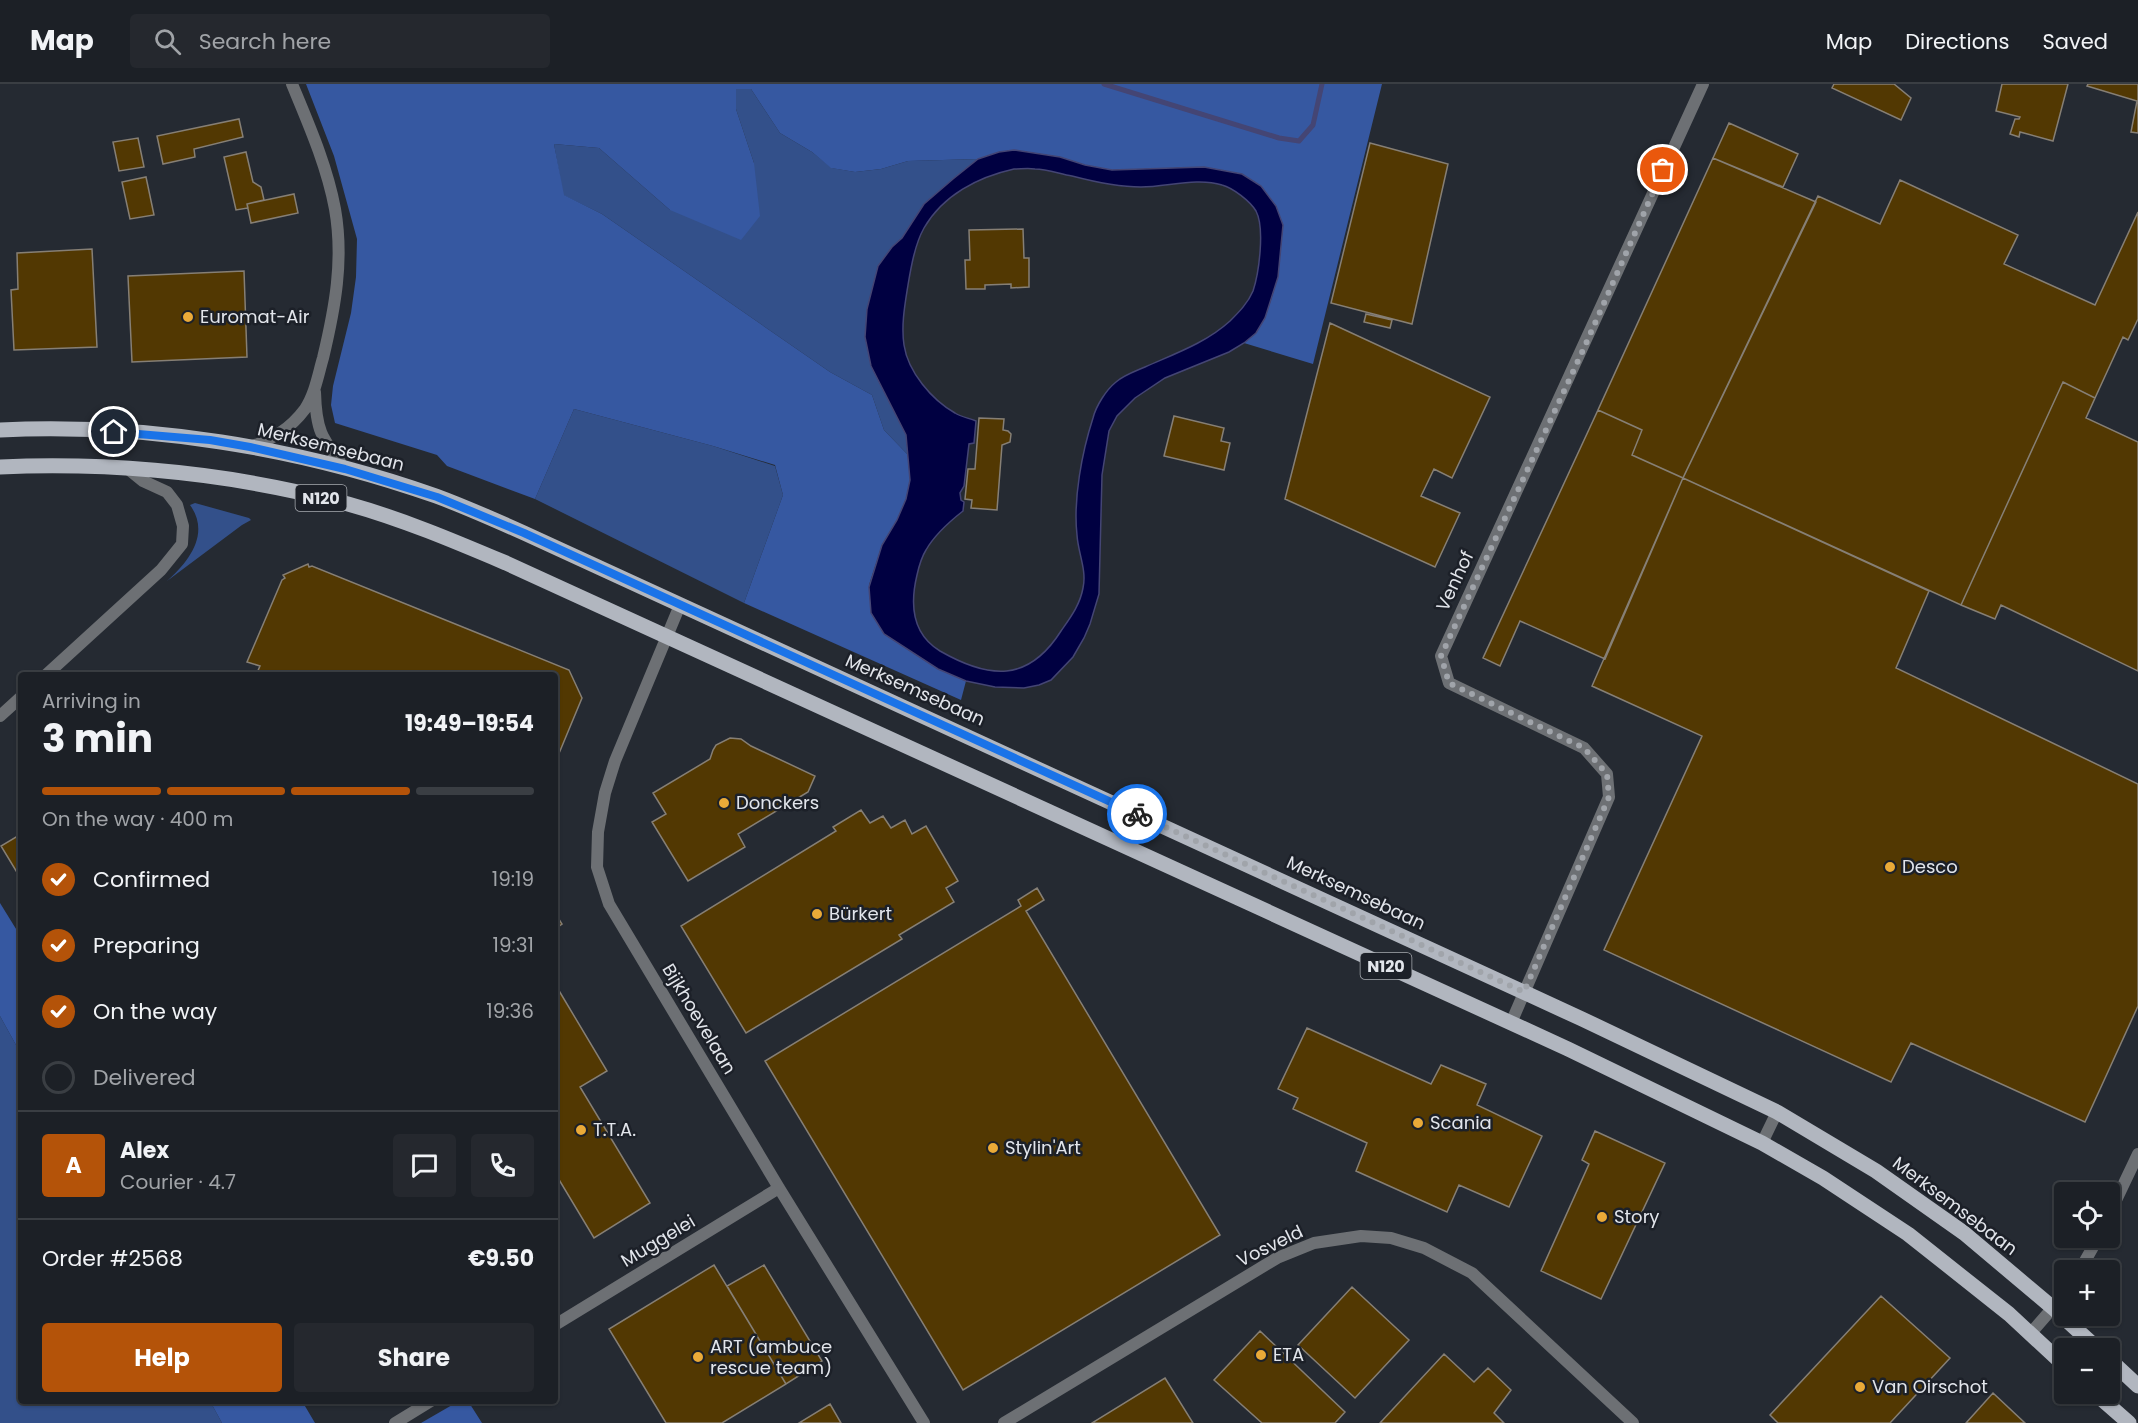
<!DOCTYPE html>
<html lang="en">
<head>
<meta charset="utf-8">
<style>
  body { margin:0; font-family:Poppins,sans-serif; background:#25282e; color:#f1f3f6; height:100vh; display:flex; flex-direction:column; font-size:22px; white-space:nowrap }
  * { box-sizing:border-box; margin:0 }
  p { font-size:20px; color:#a0a3a7 }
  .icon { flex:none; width:33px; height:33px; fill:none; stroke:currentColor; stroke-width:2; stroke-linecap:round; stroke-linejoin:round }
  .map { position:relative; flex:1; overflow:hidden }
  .details { position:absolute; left:18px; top:588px; width:540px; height:732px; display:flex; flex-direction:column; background:#1c2026; border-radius:6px; box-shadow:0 2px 4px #0004,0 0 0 2px #3a3e43 }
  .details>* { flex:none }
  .controls { position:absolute; left:2054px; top:1098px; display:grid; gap:12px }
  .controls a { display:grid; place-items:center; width:66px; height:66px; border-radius:6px; background:#1c2026; box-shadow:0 2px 4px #0004,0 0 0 2px #3a3e43; font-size:30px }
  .pin { position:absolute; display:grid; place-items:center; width:51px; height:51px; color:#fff; margin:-26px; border:3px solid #fff; border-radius:50%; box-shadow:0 2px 6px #0007 }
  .courier { position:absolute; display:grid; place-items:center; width:60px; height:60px; margin:-30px; border:4px solid #1a73e8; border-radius:50%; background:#fff; color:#222; box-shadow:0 2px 8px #0007 }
  .headline em { font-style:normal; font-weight:700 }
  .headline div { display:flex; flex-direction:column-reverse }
  .headline { display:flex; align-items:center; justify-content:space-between; height:102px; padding:0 24px }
  h1 { font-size:39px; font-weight:700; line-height:45px }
  .bar { display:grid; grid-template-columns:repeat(4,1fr); gap:9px 6px; align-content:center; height:72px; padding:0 24px }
  .bar i { height:8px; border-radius:4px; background:#3a3e43 }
  .bar .active { background:#b45309 }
  .bar p { grid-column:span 4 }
  .line { display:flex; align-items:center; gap:15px; padding:0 24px; border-top:2px solid #3a3e43 }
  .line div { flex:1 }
  .round { display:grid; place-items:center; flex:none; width:63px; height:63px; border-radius:6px; background:#25282e }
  ol { padding:0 24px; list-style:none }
  li { display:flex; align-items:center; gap:18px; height:66px }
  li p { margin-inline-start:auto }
  li .icon { padding:6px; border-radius:50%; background:#b45309; color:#fff; stroke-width:4 }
  li:last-child { color:#a0a3a7 }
  li i { width:33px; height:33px; border:3px solid #3a3e43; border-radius:50% }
  .primary-button { display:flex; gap:12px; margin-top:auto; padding:12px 24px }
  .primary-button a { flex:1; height:69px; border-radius:6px; background:#b45309; color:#fff; font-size:24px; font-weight:700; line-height:69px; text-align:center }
  .primary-button a+a { background:#25282e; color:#f1f3f6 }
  header { display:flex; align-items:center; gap:36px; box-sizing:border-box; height:84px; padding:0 30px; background:#1c2026; border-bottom:2px solid #3a3e43 }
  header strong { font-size:28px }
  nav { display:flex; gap:33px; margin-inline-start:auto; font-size:21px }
  .search { width:420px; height:54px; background:#25282e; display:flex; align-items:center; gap:15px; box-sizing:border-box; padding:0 21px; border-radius:6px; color:#a0a3a7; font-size:22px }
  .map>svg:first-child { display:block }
  .green { fill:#33508a }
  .forest { fill:#3658a1 }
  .water { fill:#000041; stroke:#444574; stroke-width:1.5; fill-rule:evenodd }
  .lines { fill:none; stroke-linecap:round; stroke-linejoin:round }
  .stream { stroke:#444574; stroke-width:5 }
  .building { fill:#523802; stroke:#867f75; stroke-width:1.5 }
  .street { stroke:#6d7074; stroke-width:12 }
  .primary { stroke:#b1b6bf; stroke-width:15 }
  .done { stroke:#a0a4aa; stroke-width:6; stroke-dasharray:0 10.8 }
  .route { stroke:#1a73e8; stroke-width:8 }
  .poi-dot { fill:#eaaa38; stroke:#1c2028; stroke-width:2 }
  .labels { text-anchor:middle; stroke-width:5; stroke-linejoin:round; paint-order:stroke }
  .shield { fill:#1c2028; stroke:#a7aab0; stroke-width:1.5 }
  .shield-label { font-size:16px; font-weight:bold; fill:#e2e5eb }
  .poi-label { font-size:18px; fill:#e2e5eb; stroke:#1c2028; text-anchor:start }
  .street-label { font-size:18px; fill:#e2e5eb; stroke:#1c2028 }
</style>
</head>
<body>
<header>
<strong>Map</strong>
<div class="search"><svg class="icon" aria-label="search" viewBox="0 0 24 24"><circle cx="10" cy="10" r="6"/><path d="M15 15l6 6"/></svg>Search here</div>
<nav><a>Map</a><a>Directions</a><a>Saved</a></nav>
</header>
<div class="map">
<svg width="2138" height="1339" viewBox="0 0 2138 1339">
  <rect width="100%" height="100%" fill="#252a32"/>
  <path class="green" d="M 736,5 L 751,5 L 780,49 L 812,68 L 832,84 L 855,88 L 881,85 L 908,77 L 978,75 L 924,120 L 902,154 L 892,163 L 871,282 L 906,351 L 909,372 L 884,346 L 872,311 L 830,288 L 602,130 L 563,111 L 554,60 L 599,64 L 670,126 L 754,79 L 736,25 Z
    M 574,325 L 713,362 L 775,382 L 783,411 L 744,519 L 535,415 Z
    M 195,419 L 249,434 L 251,436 L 242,441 L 167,497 C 188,478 211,450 190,421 Z
    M 0,932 L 21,970 L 21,1317 L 210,1317 L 222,1339 L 0,1339 Z"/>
  <path class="forest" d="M 306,0 L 1382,0 L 1313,280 L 1244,259 C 1277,230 1279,182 1283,141 L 1242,90 L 1204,83 L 1112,86 L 1085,81 L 1060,73 L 1014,66 L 999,68 L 978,75 L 908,77 L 881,85 L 855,88 L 831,84 L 812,68 L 780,49 L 751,5 L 736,5 L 736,25 L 754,79 L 760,132 L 741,156 L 670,126 L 599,64 L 554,60 L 564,111 L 602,130 L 830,288 L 872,311 L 884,346 L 909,372 L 910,396 L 906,415 L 897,436 L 882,461 L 869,501 L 884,550 L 938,585 L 966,597 L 961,616 L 744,519 L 783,411 L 775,381 L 713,362 L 574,325 L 535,415 L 447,382 L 437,371 L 335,339 L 331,321 L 333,302 L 351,229 L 356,193 L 357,155 L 334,72 Z
    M 0,819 L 21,853 L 21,970 L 0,932 Z
    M 210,1317 L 302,1317 L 315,1339 L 222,1339 Z
    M 459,1317 L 468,1317 L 482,1339 L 421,1339 Z"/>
  <path class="water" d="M 1014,66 L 1060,73 L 1085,81 L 1112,86 L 1204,83 L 1242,90 L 1261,102 L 1276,122 L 1283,141 L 1278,193 L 1265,234 L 1256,249 L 1244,259 L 1229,268 L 1165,294 L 1135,314 L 1117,332 L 1109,347 L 1102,391 L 1099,510 L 1090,540 L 1084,554 L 1073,573 L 1051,596 L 1039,601 L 1024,604 L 995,603 L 966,597 L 938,585 L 884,550 L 871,529 L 869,503 L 882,461 L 897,436 L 906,415 L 910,396 L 906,351 L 871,282 L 865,253 L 867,225 L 878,182 L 892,163 L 902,154 L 924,120 L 953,95 L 978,75 L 999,68 ZM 1014,85 C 1021,85 1028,84 1035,85 C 1047,85 1060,90 1072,92 C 1095,98 1118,103 1141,103 C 1167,103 1197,93 1222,101 C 1233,104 1250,117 1256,127 C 1265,144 1259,189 1253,207 C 1248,219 1239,228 1230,237 C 1206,259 1174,270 1145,283 C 1136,287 1124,291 1116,298 C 1106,306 1096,322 1093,334 C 1082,368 1073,415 1077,451 C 1078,469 1087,486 1083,504 C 1080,521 1070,534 1061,547 C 1028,599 989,595 940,567 C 912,550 910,520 917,491 C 919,482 921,474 926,466 C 935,450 949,438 963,427 L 964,418 L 961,416 L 960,409 L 964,402 L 969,360 L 974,359 L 976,337 C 969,334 961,333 955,329 C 932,316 908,288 904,261 C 901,241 905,220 908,201 C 911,183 915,160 924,144 C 943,111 978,93 1014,85 Z"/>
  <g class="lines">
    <path class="stream" d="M 1104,0 L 1279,54 L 1299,57 L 1313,41 L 1322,0"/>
  </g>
  <path class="building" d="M 1834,0 L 1894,0 L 1911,14 L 1901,36 L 1832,4 Z
    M 2002,0 L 2068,0 L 2053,57 L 2020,48 L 2019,53 L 2010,50 L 2015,35 L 2019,35 L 2020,33 L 1996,27 Z
    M 2088,0 L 2138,0 L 2138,49 L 2131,48 L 2137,17 L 2087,2 Z
    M 239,35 L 243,53 L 194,65 L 195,73 L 163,80 L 157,52 Z
    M 1729,39 L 1798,70 L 1783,103 L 1713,74 Z
    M 138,54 L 144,83 L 119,87 L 113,58 Z
    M 1370,59 L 1448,80 L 1412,240 L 1331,219 Z
    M 246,68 L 253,98 L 261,103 L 264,116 L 247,120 L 248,124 L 236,126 L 224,73 Z
    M 1713,74 L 1816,118 L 1683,394 L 1632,371 L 1642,346 L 1598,326 Z
    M 146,93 L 154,131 L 130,135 L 122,98 Z
    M 1900,96 L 2018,151 L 2004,180 L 2095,221 L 2138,128 L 2138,235 L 2128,256 L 2123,253 L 2095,314 L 2063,298 L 1961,521 L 1683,394 L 1818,112 L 1880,140 Z
    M 294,110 L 298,129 L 251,139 L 247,120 Z
    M 1023,145 L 1024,174 L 1029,174 L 1029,203 L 1011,204 L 1011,200 L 985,201 L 985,205 L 966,205 L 965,176 L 970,176 L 969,146 Z
    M 92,165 L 97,263 L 14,266 L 11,206 L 18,205 L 17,169 Z
    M 244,187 L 247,273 L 132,278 L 128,192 Z
    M 1366,230 L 1392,236 L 1390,244 L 1364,238 Z
    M 1330,239 L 1490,313 L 1452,394 L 1434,385 L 1421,412 L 1460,429 L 1435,483 L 1285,415 Z
    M 2063,298 L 2095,314 L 2086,334 L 2138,358 L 2138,587 L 2001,521 L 1995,535 L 1961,521 Z
    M 1598,326 L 1642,346 L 1632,371 L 1683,394 L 1605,575 L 1520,537 L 1500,582 L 1483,574 Z
    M 1174,332 L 1224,344 L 1221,357 L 1230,359 L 1224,386 L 1164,372 Z
    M 979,334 L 1004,335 L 1003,346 L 1008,347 L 1011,350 L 1010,358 L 1002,361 L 997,426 L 971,424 L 972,416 L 965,415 L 968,385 L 975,385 Z
    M 1683,394 L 1929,507 L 1896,584 L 2138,700 L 2138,922 L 2085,1038 L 1911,959 L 1891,998 L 1604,866 L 1702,652 L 1592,602 Z
    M 308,480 L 309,483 L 312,482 L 569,586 L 582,614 L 555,679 L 555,591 L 256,591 L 260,582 L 247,578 L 282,496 L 285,494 L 283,491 Z
    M 730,654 L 741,655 L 751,662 L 815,692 L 808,708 L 738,750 L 745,763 L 688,797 L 652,738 L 666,730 L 653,709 L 710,675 L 713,666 L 716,661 Z
    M 861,726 L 870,739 L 883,732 L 891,744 L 905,736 L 912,750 L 926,742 L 958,797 L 946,804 L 954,818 L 899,851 L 902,855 L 746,949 L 681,842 L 836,747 L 833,743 Z
    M 21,750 L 21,795 L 1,762 Z
    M 1037,804 L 1044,816 L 1026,827 L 1220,1151 L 963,1306 L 765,977 L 1021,822 L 1018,816 Z
    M 555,829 L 562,840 L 555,845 Z
    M 558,905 L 607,987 L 580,1003 L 650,1119 L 594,1154 L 555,1089 L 555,907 Z
    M 1307,944 L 1431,1000 L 1441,981 L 1486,1000 L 1477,1021 L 1542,1052 L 1509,1123 L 1459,1101 L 1447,1128 L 1356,1087 L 1367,1059 L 1293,1025 L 1298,1014 L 1278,1005 Z
    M 1595,1047 L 1665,1079 L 1601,1215 L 1541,1187 L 1589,1080 L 1582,1076 Z
    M 714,1181 L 786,1300 L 722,1339 L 666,1339 L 609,1245 Z
    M 764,1181 L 822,1277 L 786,1300 L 727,1202 Z
    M 1352,1203 L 1409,1256 L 1355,1314 L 1298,1261 Z
    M 1881,1212 L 1950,1274 L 1890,1339 L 1778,1339 L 1770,1331 Z
    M 1260,1247 L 1345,1328 L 1335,1339 L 1262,1339 L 1214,1296 Z
    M 1444,1270 L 1474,1298 L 1488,1284 L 1511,1306 L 1494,1329 L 1504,1339 L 1380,1339 Z
    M 1165,1294 L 1193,1339 L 1092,1339 Z
    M 1993,1309 L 2025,1339 L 1966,1339 Z
    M 830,1320 L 841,1339 L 799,1339 Z"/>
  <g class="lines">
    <path class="street" d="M 315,308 C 316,348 322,354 345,385
      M 250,363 C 273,355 290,345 305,325 C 315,310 318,291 323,274 C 335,224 344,176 335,125 C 327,82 309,41 292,0
      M 680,521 L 615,677 L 605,709 L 598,748 L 597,783 L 609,820 L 779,1104 L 924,1339
      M 46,591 L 161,486 L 182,460 L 183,442 L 177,421 L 167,408 L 143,397 L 127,384
      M 0,632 L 21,613
      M 1511,939 L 1609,713 L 1607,690 L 1584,664 L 1449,599 L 1441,572 L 1703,0
      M 1762,1059 L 1777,1028
      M 2109,1131 L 2138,1070
      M 2080,1186 L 2098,1154
      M 555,1241 L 779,1104
      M 2030,1250 L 2064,1211
      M 395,1339 L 431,1317
      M 1004,1339 L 1277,1174 L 1314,1159 L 1361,1152 L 1391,1154 L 1424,1164 L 1472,1189 L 1633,1339"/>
    <path class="primary" d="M 0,346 C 147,339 297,363 436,412 C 466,423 495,436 524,449 L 1582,935 L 1777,1028 L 1876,1087 L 1964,1149 L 2053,1224 L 2097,1264
      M 0,383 C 117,378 235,390 348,420 C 402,435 454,457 506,479 L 1568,965 L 1762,1059 L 1823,1094 L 1908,1150 L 2009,1230 L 2064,1281
      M 2109,1275 L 2138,1302
      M 2096,1310 L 2129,1339"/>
  </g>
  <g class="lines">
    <path class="done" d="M 1137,730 L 1524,908 L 1609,713 L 1607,690 L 1584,664 L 1449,599 L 1441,572 L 1584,264 L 1663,86"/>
    <path class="route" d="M 114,348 L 210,356 L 250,363 L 345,385 L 437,413 L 524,449 L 1137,730"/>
  </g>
  <g class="poi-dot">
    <circle cx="188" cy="233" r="6"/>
    <circle cx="724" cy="719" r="6"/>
    <circle cx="1890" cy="783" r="6"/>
    <circle cx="817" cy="830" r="6"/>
    <circle cx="1418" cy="1039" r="6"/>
    <circle cx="581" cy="1046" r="6"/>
    <circle cx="993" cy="1064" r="6"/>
    <circle cx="1602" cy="1133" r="6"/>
    <circle cx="1261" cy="1271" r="6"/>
    <circle cx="698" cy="1273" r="6"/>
    <circle cx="1860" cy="1303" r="6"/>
  </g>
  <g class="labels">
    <g class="shield">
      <rect x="295.5" y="401" width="51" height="26" rx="4.5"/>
      <rect x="1360.5" y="869" width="51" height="26" rx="4.5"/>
    </g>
    <g class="shield-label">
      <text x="321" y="420">N120</text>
      <text x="1386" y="888">N120</text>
    </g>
    <g class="poi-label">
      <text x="200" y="239">Euromat-Air</text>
      <text x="736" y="725">Donckers</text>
      <text x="1902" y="789">Desco</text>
      <text x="829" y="836">Bürkert</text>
      <text x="1430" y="1045">Scania</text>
      <text x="593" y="1052">T.T.A.</text>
      <text x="1005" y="1070">Stylin'Art</text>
      <text x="1614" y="1139">Story</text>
      <text x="710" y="1269">ART (ambuce<tspan x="710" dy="21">rescue team)</tspan></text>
      <text x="1273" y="1277">ETA</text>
      <text x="1872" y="1309">Van Oirschot</text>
    </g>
    <g class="street-label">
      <text transform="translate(331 363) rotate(14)" y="6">Merksemsebaan</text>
      <text transform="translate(1455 497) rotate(-65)" y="6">Venhof</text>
      <text transform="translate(915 606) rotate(24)" y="6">Merksemsebaan</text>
      <text transform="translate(1356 809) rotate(25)" y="6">Merksemsebaan</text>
      <text transform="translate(699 935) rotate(59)" y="6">Bijkhoevelaan</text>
      <text transform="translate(1955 1122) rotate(37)" y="6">Merksemsebaan</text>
      <text transform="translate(658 1157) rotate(-31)" y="6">Muggelei</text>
      <text transform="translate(1270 1162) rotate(-26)" y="6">Vosveld</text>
    </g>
  </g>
</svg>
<div class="controls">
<a><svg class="icon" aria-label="locate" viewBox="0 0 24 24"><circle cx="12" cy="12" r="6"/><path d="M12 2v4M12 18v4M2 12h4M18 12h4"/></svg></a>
<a>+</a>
<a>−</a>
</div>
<div class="pin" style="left:1663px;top:86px;background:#ea580c"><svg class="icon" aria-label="bag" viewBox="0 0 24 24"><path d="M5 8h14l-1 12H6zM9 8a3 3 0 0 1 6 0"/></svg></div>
<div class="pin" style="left:114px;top:348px;background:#1f2937"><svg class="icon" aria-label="home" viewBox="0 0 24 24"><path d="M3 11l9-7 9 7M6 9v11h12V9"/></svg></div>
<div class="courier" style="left:1137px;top:730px"><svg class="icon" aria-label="bike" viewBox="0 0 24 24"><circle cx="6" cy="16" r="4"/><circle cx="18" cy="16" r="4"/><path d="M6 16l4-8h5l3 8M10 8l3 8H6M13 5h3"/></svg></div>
<section class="details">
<div class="headline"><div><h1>3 min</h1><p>Arriving in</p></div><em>19:49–19:54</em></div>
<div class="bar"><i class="active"></i><i class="active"></i><i class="active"></i><i></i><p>On the way · 400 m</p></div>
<ol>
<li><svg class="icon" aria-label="check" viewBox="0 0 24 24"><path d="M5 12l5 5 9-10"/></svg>Confirmed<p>19:19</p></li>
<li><svg class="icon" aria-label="check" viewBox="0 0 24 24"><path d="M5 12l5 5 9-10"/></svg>Preparing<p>19:31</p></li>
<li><svg class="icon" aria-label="check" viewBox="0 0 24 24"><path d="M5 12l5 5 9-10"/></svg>On the way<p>19:36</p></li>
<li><i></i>Delivered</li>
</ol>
<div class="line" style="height:108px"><b class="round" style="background:#b45309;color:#fff">A</b><div><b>Alex</b><p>Courier · 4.7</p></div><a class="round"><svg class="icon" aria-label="chat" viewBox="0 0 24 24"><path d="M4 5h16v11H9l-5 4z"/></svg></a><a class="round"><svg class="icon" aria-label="phone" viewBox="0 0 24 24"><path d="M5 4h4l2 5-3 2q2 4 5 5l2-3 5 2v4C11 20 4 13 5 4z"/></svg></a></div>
<div class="line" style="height:78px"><div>Order #2568</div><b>€9.50</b></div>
<div class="primary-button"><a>Help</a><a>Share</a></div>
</section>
</div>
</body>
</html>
